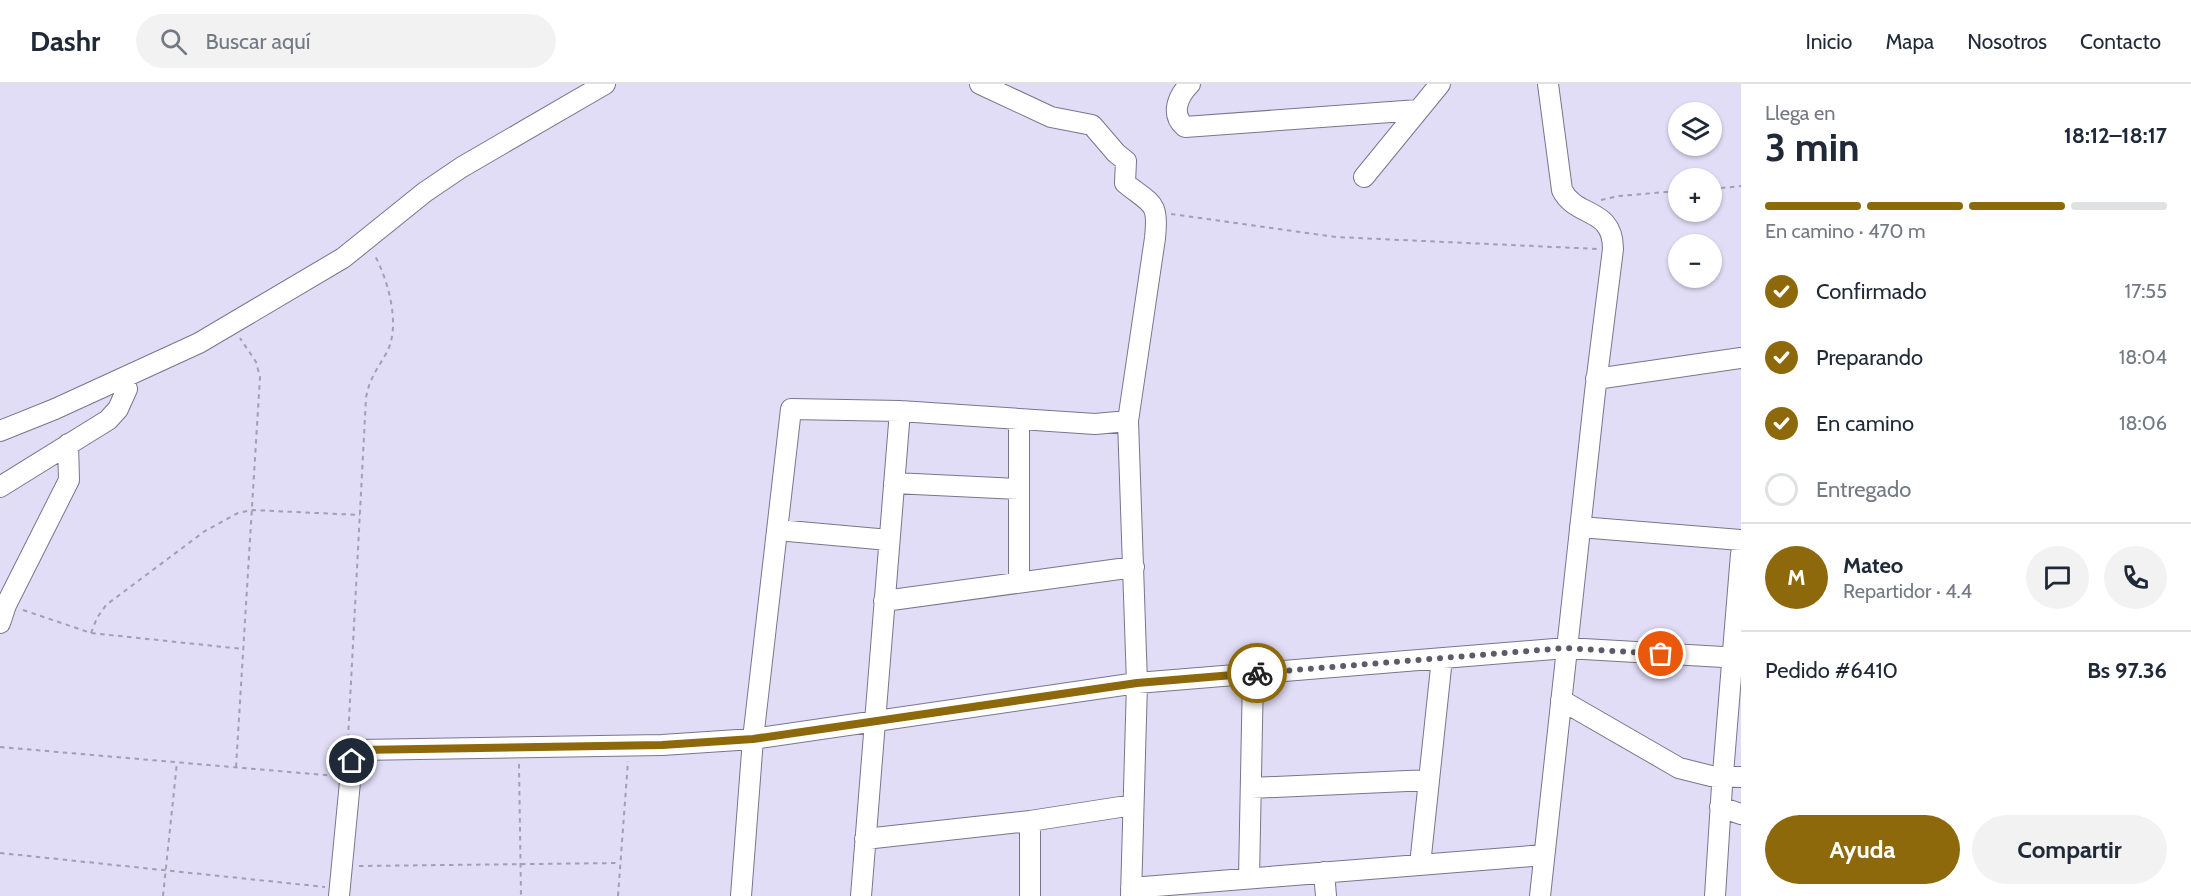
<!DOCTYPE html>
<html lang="es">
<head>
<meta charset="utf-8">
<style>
  body { margin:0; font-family:Cabin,sans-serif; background:#f2f2f3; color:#1f2937; height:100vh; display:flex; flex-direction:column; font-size:22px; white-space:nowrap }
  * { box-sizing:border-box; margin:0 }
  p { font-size:20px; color:#747a83 }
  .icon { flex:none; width:33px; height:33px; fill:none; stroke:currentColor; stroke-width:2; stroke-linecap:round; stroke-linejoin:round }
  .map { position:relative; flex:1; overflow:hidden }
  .sheet { display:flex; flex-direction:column; background:#fff; width:450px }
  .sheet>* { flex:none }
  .controls { position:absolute; left:1668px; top:18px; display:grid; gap:12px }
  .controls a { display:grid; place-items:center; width:54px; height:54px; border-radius:50%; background:#fff; box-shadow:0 2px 4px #0004; font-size:30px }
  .pin { position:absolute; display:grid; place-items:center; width:51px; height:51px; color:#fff; margin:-26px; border:3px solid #fff; border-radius:50%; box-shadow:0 2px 6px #0007 }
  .courier { position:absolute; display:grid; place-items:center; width:60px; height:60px; margin:-30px; border:4px solid #8d690b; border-radius:50%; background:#fff; color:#222; box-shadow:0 2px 8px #0007 }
  .head em { font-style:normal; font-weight:700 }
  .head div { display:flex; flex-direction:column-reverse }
  .head { display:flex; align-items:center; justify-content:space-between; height:102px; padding:0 24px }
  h1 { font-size:39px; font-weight:700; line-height:45px }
  .bar { display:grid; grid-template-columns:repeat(4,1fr); gap:9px 6px; align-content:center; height:72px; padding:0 24px }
  .bar i { height:8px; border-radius:4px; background:#e0e1e3 }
  .bar .on { background:#8d690b }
  .bar p { grid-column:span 4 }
  .line { display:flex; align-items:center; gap:15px; padding:0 24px; border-top:2px solid #e0e1e3 }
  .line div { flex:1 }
  .round { display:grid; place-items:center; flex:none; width:63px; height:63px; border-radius:32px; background:#f2f2f3 }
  ol { padding:0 24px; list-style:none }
  li { display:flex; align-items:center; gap:18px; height:66px }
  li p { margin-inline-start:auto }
  li .icon { padding:6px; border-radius:50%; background:#8d690b; color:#fff; stroke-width:4 }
  li:last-child { color:#747a83 }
  li i { width:33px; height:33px; border:3px solid #e0e1e3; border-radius:50% }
  .action { display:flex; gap:12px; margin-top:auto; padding:12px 24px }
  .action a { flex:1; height:69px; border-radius:36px; background:#8d690b; color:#fff; font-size:24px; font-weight:700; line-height:69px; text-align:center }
  .action a+a { background:#f2f2f3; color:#1f2937 }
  header { display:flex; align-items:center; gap:36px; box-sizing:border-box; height:84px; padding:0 30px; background:#fff; border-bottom:2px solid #e0e1e3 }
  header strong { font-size:28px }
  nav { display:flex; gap:33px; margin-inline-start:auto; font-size:21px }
  .search { width:420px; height:54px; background:#f2f2f3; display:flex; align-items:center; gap:15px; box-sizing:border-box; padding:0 21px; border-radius:33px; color:#747a83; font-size:22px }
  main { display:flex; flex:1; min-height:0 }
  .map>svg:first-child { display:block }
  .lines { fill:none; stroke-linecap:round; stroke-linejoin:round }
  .minor-casing { stroke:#79758c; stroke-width:22 }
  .path { stroke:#a29eb3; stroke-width:2; stroke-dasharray:4.5 4.5; stroke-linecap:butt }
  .minor { stroke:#fff; stroke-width:20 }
  .done { stroke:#5d5a69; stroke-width:6; stroke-dasharray:0 10.8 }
  .route { stroke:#8d690b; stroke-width:8 }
</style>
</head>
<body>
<header>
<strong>Dashr</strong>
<div class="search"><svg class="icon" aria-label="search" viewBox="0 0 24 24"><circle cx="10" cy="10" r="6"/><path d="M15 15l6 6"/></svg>Buscar aquí</div>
<nav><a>Inicio</a><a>Mapa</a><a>Nosotros</a><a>Contacto</a></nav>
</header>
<main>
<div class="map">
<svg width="1741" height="812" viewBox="0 0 1741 812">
  <rect width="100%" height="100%" fill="#e2ddf7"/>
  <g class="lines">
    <defs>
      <path id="minor" d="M 980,0 L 1051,33 L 1092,41 L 1116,69 L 1126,77 L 1125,99 C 1152,121 1159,117 1155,154 L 1128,337 L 1137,599 L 1131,812
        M 1190,0 C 1178,12 1170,30 1185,43 L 1418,26
        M 1364,93 L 1440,0
        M 1596,295 L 1741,274
        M 1019,335 L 1019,498
        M 0,347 L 55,325 L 199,259 L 343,174 L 425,108 L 462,83 L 605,0
        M 894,399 L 1019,405
        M 0,403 L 108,336 L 118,325 L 127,305 L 123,295
        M 1580,443 L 1741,456
        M 777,446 L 889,456
        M 884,517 L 1134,483
        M 0,539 L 6,521 L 69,396 L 68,360
        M 1561,616 L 1679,684 L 1711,692 L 1741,693
        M 1251,704 L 1429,696
        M 1720,723 L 1741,730
        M 865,755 L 1030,737 L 1133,721
        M 1420,781 L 1442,574
        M 1324,788 L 1326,812
        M 1249,794 L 1253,590
        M 1131,804 L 1544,771
        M 339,812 L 352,677 L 359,666 L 662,661 L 753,655 L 1137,599 L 1566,564 L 1741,574
        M 741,812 L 753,655 L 791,325 L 900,327 L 1095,340 L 1128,337
        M 861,812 L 900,327
        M 1030,812 L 1030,737
        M 1540,812 L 1595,308 L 1613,165 C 1613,123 1576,134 1562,106 L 1548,0
        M 1715,812 L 1722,702 L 1741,470"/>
    </defs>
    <use href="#minor" class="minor-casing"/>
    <path class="path" d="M 1712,105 L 1741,102
      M 1601,116 L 1619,112 L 1678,107
      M 1171,130 L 1336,153 L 1598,165
      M 23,526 L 91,549 L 243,565
      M 91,549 L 97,534 L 106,521 L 205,447 L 238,429 L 252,426 L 360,431
      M 348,655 L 366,314 C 369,295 378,284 387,268 C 401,241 388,195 374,170
      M 0,663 L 336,692
      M 519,680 L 521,812
      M 236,683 L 260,293 L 256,278 L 240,254
      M 0,769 L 325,803
      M 359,782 L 620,779
      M 163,812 L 177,678
      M 618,812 L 628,677"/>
    <use href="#minor" class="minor"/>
  </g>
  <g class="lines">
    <path class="done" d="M 1257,589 L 1566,564 L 1661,570"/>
    <path class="route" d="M 352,677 L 359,666 L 662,661 L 753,655 L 1137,599 L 1257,589"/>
  </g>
</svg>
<div class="controls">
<a><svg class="icon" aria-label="layers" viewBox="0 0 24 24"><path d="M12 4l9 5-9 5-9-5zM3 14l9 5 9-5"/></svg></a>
<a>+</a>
<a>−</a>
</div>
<div class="pin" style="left:1661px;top:570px;background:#ea580c"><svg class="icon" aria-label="bag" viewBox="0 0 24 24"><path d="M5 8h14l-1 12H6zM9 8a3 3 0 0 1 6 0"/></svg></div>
<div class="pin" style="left:352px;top:677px;background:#1f2937"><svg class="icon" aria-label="home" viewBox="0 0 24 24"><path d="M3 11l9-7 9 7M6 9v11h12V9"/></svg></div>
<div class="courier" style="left:1257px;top:589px"><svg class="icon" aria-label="bike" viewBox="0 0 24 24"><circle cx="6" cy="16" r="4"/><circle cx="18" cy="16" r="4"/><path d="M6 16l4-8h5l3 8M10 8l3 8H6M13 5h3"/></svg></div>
</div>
<section class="sheet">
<div class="head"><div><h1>3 min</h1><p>Llega en</p></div><em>18:12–18:17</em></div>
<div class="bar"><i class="on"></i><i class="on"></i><i class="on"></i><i></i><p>En camino · 470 m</p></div>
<ol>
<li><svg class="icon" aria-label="check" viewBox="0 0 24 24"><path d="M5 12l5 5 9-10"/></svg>Confirmado<p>17:55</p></li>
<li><svg class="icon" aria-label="check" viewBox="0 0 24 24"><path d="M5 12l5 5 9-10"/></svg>Preparando<p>18:04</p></li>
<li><svg class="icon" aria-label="check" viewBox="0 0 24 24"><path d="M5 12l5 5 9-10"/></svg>En camino<p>18:06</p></li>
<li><i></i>Entregado</li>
</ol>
<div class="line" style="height:108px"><b class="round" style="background:#8d690b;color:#fff">M</b><div><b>Mateo</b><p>Repartidor · 4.4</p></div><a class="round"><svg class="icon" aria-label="chat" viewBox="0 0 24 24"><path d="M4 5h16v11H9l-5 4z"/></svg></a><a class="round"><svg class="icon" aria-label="phone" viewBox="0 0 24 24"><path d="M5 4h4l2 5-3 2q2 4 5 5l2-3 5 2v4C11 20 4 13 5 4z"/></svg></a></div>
<div class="line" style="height:78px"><div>Pedido #6410</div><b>Bs 97.36</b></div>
<div class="action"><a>Ayuda</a><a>Compartir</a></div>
</section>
</main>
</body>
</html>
